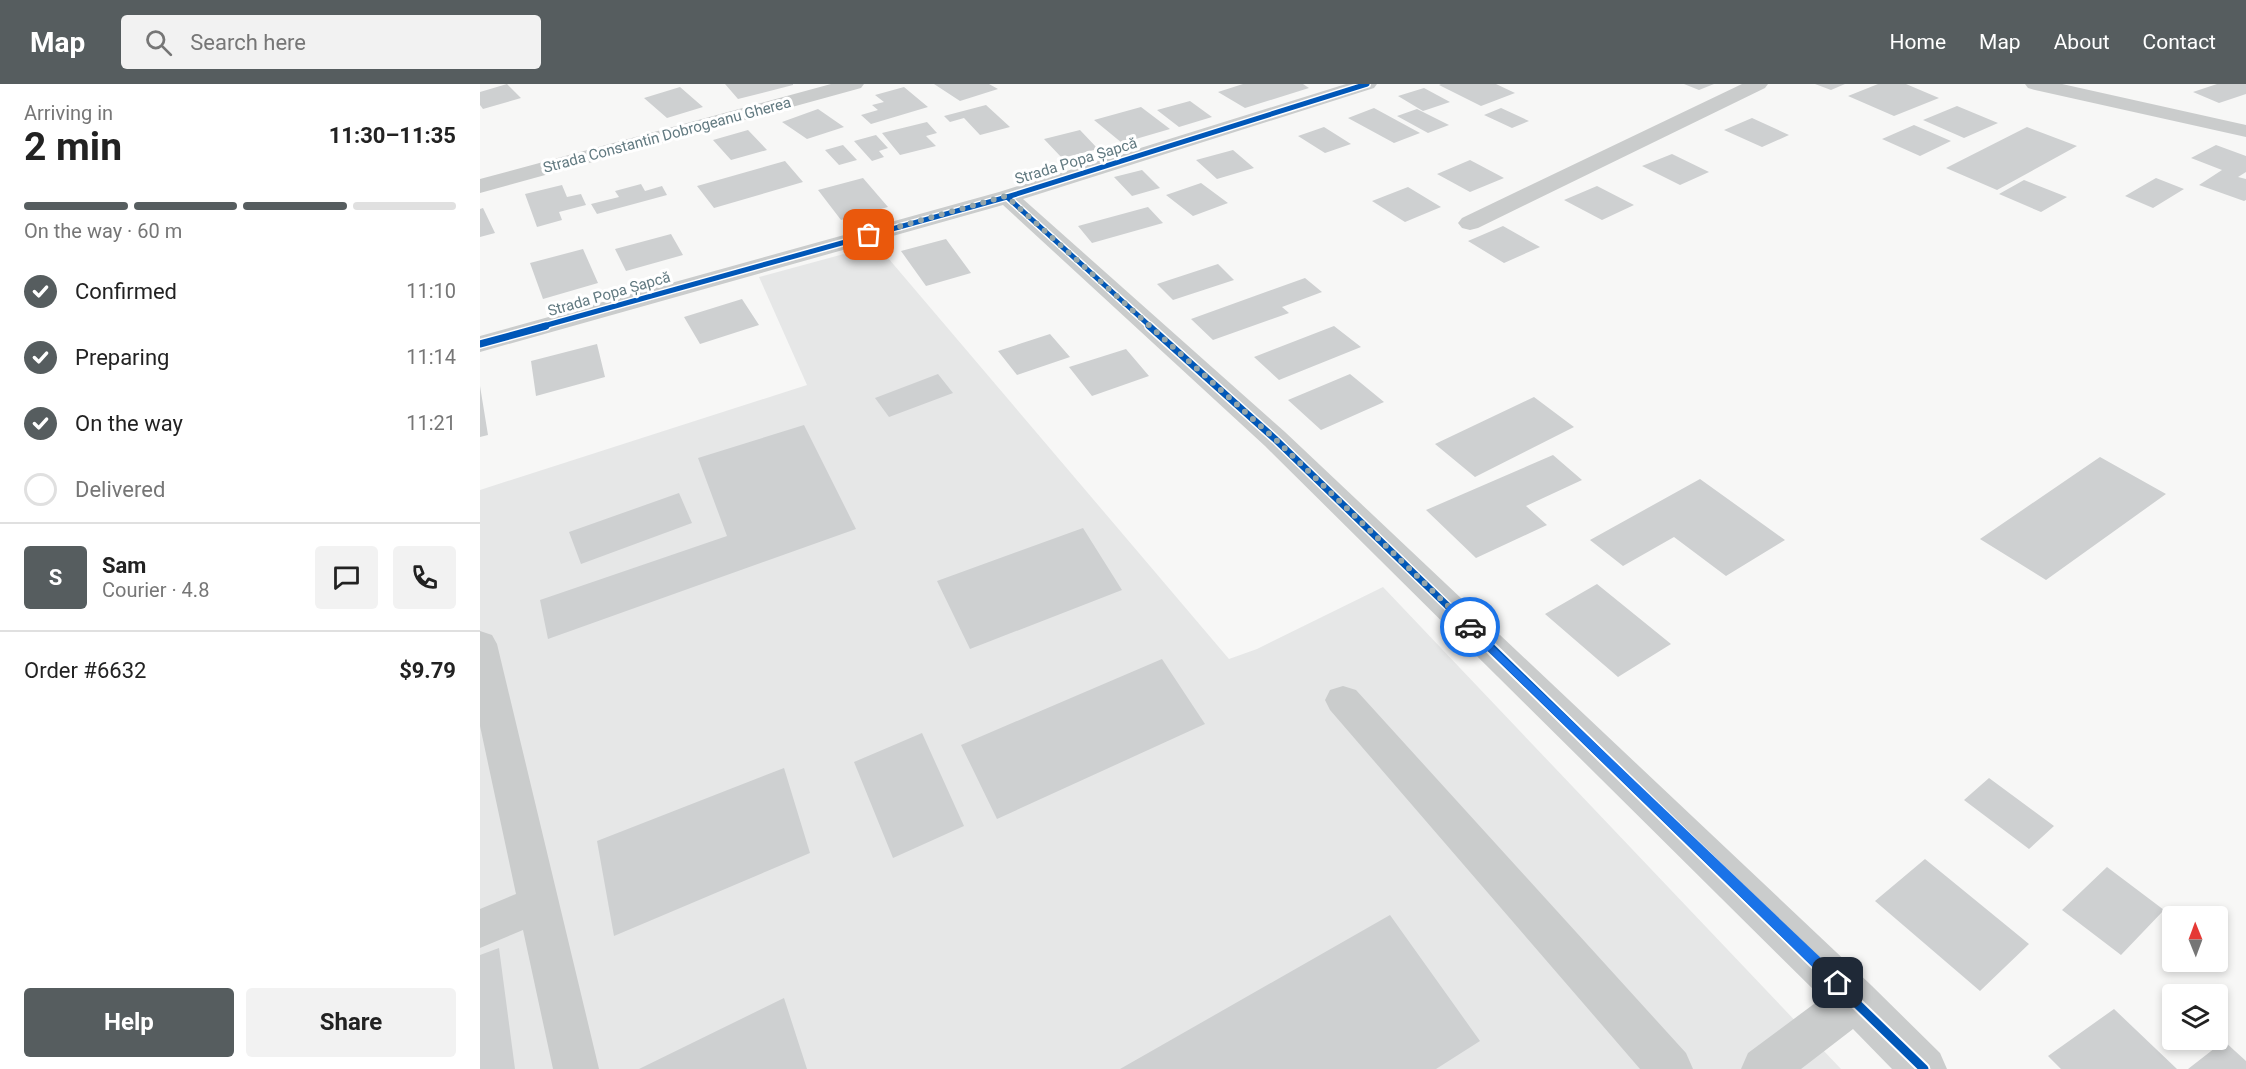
<!DOCTYPE html>
<html lang="en">
<head>
<meta charset="utf-8">
<style>
  body { margin:0; font-family:Roboto,sans-serif; background:#f2f2f2; color:#222; height:100vh; display:flex; flex-direction:column; font-size:22px; white-space:nowrap }
  * { box-sizing:border-box; margin:0 }
  p { font-size:20px; color:#767676 }
  .icon { flex:none; width:33px; height:33px; fill:none; stroke:currentColor; stroke-width:2; stroke-linecap:round; stroke-linejoin:round }
  .map { position:relative; flex:1; overflow:hidden }
  .panel { display:flex; flex-direction:column; background:#fff; width:480px }
  .panel>* { flex:none }
  .needle { width:39px; rotate:359deg }
  .buttons { position:absolute; left:1682px; top:822px; display:grid; gap:12px }
  .buttons a { display:grid; place-items:center; width:66px; height:66px; border-radius:6px; background:#fff; box-shadow:0 3px 9px #0003; font-size:30px }
  .pin { position:absolute; display:grid; place-items:center; width:51px; height:51px; color:#fff; margin:-26px; border-radius:12px; box-shadow:0 3px 9px #0006 }
  .courier { position:absolute; display:grid; place-items:center; width:60px; height:60px; margin:-30px; border:4px solid #1a73e8; border-radius:50%; background:#fff; color:#222; box-shadow:0 2px 8px #0007 }
  .headline em { font-style:normal; font-weight:700 }
  .headline div { display:flex; flex-direction:column-reverse }
  .headline { display:flex; align-items:center; justify-content:space-between; height:102px; padding:0 24px }
  h1 { font-size:39px; font-weight:700; line-height:45px }
  .bar { display:grid; grid-template-columns:repeat(4,1fr); gap:9px 6px; align-content:center; height:72px; padding:0 24px }
  .bar i { height:8px; border-radius:4px; background:#e0e0e0 }
  .bar .active { background:#565d5f }
  .bar p { grid-column:span 4 }
  .line { display:flex; align-items:center; gap:15px; padding:0 24px; border-top:2px solid #e0e0e0 }
  .line div { flex:1 }
  .round { display:grid; place-items:center; flex:none; width:63px; height:63px; border-radius:6px; background:#f2f2f2 }
  ol { padding:0 24px; list-style:none }
  li { display:flex; align-items:center; gap:18px; height:66px }
  li p { margin-inline-start:auto }
  li .icon { padding:6px; border-radius:50%; background:#565d5f; color:#fff; stroke-width:4 }
  li:last-child { color:#767676 }
  li i { width:33px; height:33px; border:3px solid #e0e0e0; border-radius:50% }
  .primary-button { display:flex; gap:12px; margin-top:auto; padding:12px 24px }
  .primary-button a { flex:1; height:69px; border-radius:6px; background:#565d5f; color:#fff; font-size:24px; font-weight:700; line-height:69px; text-align:center }
  .primary-button a+a { background:#f2f2f2; color:#222 }
  header { display:flex; align-items:center; gap:36px; box-sizing:border-box; height:84px; padding:0 30px; background:#565d5f; color:#fff }
  header strong { font-size:28px }
  nav { display:flex; gap:33px; margin-inline-start:auto; font-size:21px }
  .search { width:420px; height:54px; background:#f2f2f2; display:flex; align-items:center; gap:15px; box-sizing:border-box; padding:0 21px; border-radius:6px; color:#767676; font-size:22px }
  main { display:flex; flex:1; min-height:0 }
  .map>svg:first-child { display:block }
  .built { fill:#e6e7e7 }
  .building { fill:#ced0d1 }
  .lines { fill:none; stroke-linecap:round; stroke-linejoin:round }
  .minor { fill:#cacccc; fill-rule:evenodd }
  .cycleway-far2-casing { stroke:#fff; stroke-width:8 }
  .cycleway-far1-casing { stroke:#fff; stroke-width:10 }
  .cycleway-casing { stroke:#fff; stroke-width:13 }
  .cycleway-far2 { stroke:#0057b8; stroke-width:5 }
  .cycleway-far1 { stroke:#0057b8; stroke-width:7 }
  .cycleway { stroke:#0057b8; stroke-width:9 }
  .route { fill:#1a73e8 }
  .done { stroke:#96a6aa; stroke-width:6; stroke-dasharray:0 10.8 }
  .labels { text-anchor:middle; stroke-width:6; stroke-linejoin:round; paint-order:stroke }
  .far-street-label { font-size:15px; fill:#627a81; stroke:#fff }
</style>
</head>
<body>
<header>
<strong>Map</strong>
<div class="search"><svg class="icon" aria-label="search" viewBox="0 0 24 24"><circle cx="10" cy="10" r="6"/><path d="M15 15l6 6"/></svg>Search here</div>
<nav><a>Home</a><a>Map</a><a>About</a><a>Contact</a></nav>
</header>
<main>
<section class="panel">
<div class="headline"><div><h1>2 min</h1><p>Arriving in</p></div><em>11:30–11:35</em></div>
<div class="bar"><i class="active"></i><i class="active"></i><i class="active"></i><i></i><p>On the way · 60 m</p></div>
<ol>
<li><svg class="icon" aria-label="check" viewBox="0 0 24 24"><path d="M5 12l5 5 9-10"/></svg>Confirmed<p>11:10</p></li>
<li><svg class="icon" aria-label="check" viewBox="0 0 24 24"><path d="M5 12l5 5 9-10"/></svg>Preparing<p>11:14</p></li>
<li><svg class="icon" aria-label="check" viewBox="0 0 24 24"><path d="M5 12l5 5 9-10"/></svg>On the way<p>11:21</p></li>
<li><i></i>Delivered</li>
</ol>
<div class="line" style="height:108px"><b class="round" style="background:#565d5f;color:#fff">S</b><div><b>Sam</b><p>Courier · 4.8</p></div><a class="round"><svg class="icon" aria-label="chat" viewBox="0 0 24 24"><path d="M4 5h16v11H9l-5 4z"/></svg></a><a class="round"><svg class="icon" aria-label="phone" viewBox="0 0 24 24"><path d="M5 4h4l2 5-3 2q2 4 5 5l2-3 5 2v4C11 20 4 13 5 4z"/></svg></a></div>
<div class="line" style="height:78px"><div>Order #6632</div><b>$9.79</b></div>
<div class="primary-button"><a>Help</a><a>Share</a></div>
</section>
<div class="map">
<svg width="1766" height="985" viewBox="0 0 1766 985">
  <rect width="100%" height="100%" fill="#f7f7f6"/>
  <path class="built" d="M 397,161 L 749,575 L 777,565 L 903,503 L 1361,985 L 0,985 L 0,406 L 327,301 L 279,193 Z"/>
  <path class="building" d="M 27,0 L 41,14 L 3,25 L 0,21 L 0,8 Z
    M 245,0 L 313,0 L 313,1 L 258,15 Z
    M 454,0 L 509,0 L 518,5 L 480,17 Z
    M 763,0 L 823,0 L 829,4 L 765,24 L 738,8 Z
    M 961,0 L 1016,0 L 1035,9 L 1001,22 L 959,1 Z
    M 1204,0 L 1234,0 L 1219,6 Z
    M 1335,0 L 1365,0 L 1351,6 Z
    M 1398,0 L 1426,0 L 1459,14 L 1414,32 L 1368,12 Z
    M 1737,0 L 1766,0 L 1766,10 L 1739,19 L 1713,8 Z
    M 200,3 L 223,23 L 187,34 L 164,14 Z
    M 424,3 L 448,23 L 391,40 L 381,31 L 398,26 L 392,21 L 404,18 L 395,11 Z
    M 944,4 L 970,18 L 943,27 L 918,12 Z
    M 710,17 L 732,33 L 699,43 L 677,26 Z
    M 506,21 L 530,43 L 500,51 L 484,34 L 470,38 L 464,32 Z
    M 1477,22 L 1518,39 L 1484,54 L 1443,36 Z
    M 661,23 L 690,45 L 642,59 L 614,36 Z
    M 894,24 L 940,49 L 914,59 L 868,34 Z
    M 1021,24 L 1049,37 L 1032,44 L 1004,31 Z
    M 338,25 L 364,43 L 327,55 L 302,38 Z
    M 937,25 L 969,41 L 948,49 L 917,32 Z
    M 1272,34 L 1309,51 L 1282,63 L 1244,46 Z
    M 447,38 L 457,49 L 446,52 L 456,62 L 420,71 L 402,49 Z
    M 1434,41 L 1471,57 L 1440,72 L 1402,55 Z
    M 844,43 L 871,60 L 845,69 L 818,52 Z
    M 1547,43 L 1597,62 L 1517,106 L 1466,84 Z
    M 268,46 L 287,66 L 251,76 L 233,56 Z
    M 600,46 L 618,65 L 582,74 L 564,55 Z
    M 396,51 L 408,64 L 399,67 L 404,73 L 392,77 L 374,57 Z
    M 363,61 L 377,76 L 359,81 L 345,66 Z
    M 1736,61 L 1766,72 L 1766,88 L 1758,93 L 1766,95 L 1766,116 L 1764,117 L 1719,101 L 1742,86 L 1711,74 Z
    M 753,66 L 774,84 L 737,95 L 716,76 Z
    M 1192,70 L 1229,88 L 1200,101 L 1162,82 Z
    M 990,76 L 1024,94 L 990,108 L 957,90 Z
    M 305,77 L 323,98 L 234,124 L 217,102 Z
    M 662,86 L 680,104 L 652,112 L 634,93 Z
    M 383,94 L 408,123 L 361,136 L 338,106 Z
    M 1676,94 L 1704,105 L 1673,124 L 1645,112 Z
    M 1544,96 L 1587,113 L 1561,128 L 1519,110 Z
    M 721,99 L 748,119 L 713,132 L 686,111 Z
    M 161,100 L 165,107 L 182,102 L 187,111 L 117,130 L 111,120 L 139,113 L 135,107 Z
    M 82,101 L 87,113 L 101,110 L 106,121 L 79,128 L 82,136 L 57,143 L 45,110 Z
    M 1117,102 L 1154,121 L 1122,136 L 1084,116 Z
    M 928,103 L 961,123 L 925,138 L 892,117 Z
    M 668,123 L 683,139 L 612,159 L 598,142 Z
    M 3,124 L 15,149 L 0,153 L 0,125 Z
    M 1023,142 L 1060,163 L 1024,179 L 988,157 Z
    M 191,150 L 203,171 L 146,187 L 135,165 Z
    M 466,155 L 491,189 L 446,202 L 421,167 Z
    M 103,165 L 118,199 L 63,215 L 50,179 Z
    M 738,180 L 754,196 L 693,216 L 677,200 Z
    M 825,194 L 842,208 L 802,223 L 809,229 L 733,256 L 711,235 Z
    M 262,215 L 279,241 L 220,260 L 204,233 Z
    M 854,242 L 881,263 L 799,296 L 774,273 Z
    M 570,250 L 590,273 L 537,291 L 518,267 Z
    M 117,260 L 125,293 L 56,312 L 51,277 Z
    M 646,265 L 669,292 L 612,312 L 589,283 Z
    M 458,290 L 473,309 L 409,333 L 395,314 Z
    M 870,290 L 904,318 L 841,346 L 808,316 Z
    M 0,302 L 8,351 L 0,353 Z
    M 1054,313 L 1094,343 L 995,393 L 955,360 Z
    M 324,341 L 376,445 L 68,555 L 60,516 L 247,452 L 218,374 Z
    M 1073,371 L 1102,396 L 1046,422 L 1067,441 L 996,474 L 946,426 Z
    M 1620,373 L 1686,410 L 1566,496 L 1500,455 Z
    M 1220,395 L 1305,456 L 1246,492 L 1194,453 L 1143,482 L 1110,456 Z
    M 199,409 L 212,439 L 101,480 L 89,448 Z
    M 603,444 L 642,506 L 490,565 L 457,497 Z
    M 1117,500 L 1191,560 L 1138,593 L 1065,530 Z
    M 682,575 L 725,640 L 517,735 L 481,661 Z
    M 442,649 L 484,742 L 413,774 L 374,678 Z
    M 304,684 L 330,769 L 134,852 L 117,757 Z
    M 1509,694 L 1574,742 L 1549,765 L 1484,716 Z
    M 1445,775 L 1549,860 L 1500,907 L 1395,817 Z
    M 1627,783 L 1684,826 L 1641,871 L 1582,826 Z
    M 910,831 L 1000,957 L 956,985 L 640,985 Z
    M 19,864 L 35,985 L 0,985 L 0,871 Z
    M 304,914 L 327,985 L 159,985 Z
    M 1634,925 L 1697,985 L 1581,985 L 1568,972 Z
    M 1744,957 L 1766,977 L 1766,985 L 1708,985 Z"/>
  <g class="lines">
    <path class="minor" d="M 351,0 L 384,0 L 381,4 L 0,109 L 0,95 Z
      M 866,0 L 897,0 L 894,4 L 543,115 L 805,348 L 1391,901 L 1460,969 L 1467,985 L 1412,985 L 1373,945 L 1321,985 L 1261,985 L 1268,969 L 1342,914 L 785,362 L 523,121 L 0,268 L 0,252 L 519,108 Z
      M 1262,0 L 1288,0 L 1285,4 L 998,144 L 990,146 L 982,144 L 978,139 L 982,134 Z
      M 1545,0 L 1582,0 L 1766,41 L 1766,53 L 1555,6 L 1548,4 Z
      M 0,547 L 12,551 L 17,560 L 119,985 L 73,985 L 43,846 L 0,864 L 0,825 L 36,810 L 0,642 Z
      M 863,602 L 876,606 L 1206,969 L 1213,985 L 1160,985 L 850,626 L 845,616 L 850,606 Z"/>
    <defs>
      <path id="cycleway-far2" d="M 527,113 L 671,243
        M 60,243 L 527,113 L 887,0"/>
      <path id="cycleway-far1" d="M 669,242 L 795,355 L 1010,563
        M 0,260 L 66,242"/>
      <path id="cycleway" d="M 1009,562 L 1444,985"/>
    </defs>
    <use href="#cycleway-far2" class="cycleway-far2-casing"/>
    <use href="#cycleway-far1" class="cycleway-far1-casing"/>
    <use href="#cycleway" class="cycleway-casing"/>
    <use href="#cycleway-far2" class="cycleway-far2"/>
    <use href="#cycleway-far1" class="cycleway-far1"/>
    <use href="#cycleway" class="cycleway"/>
  </g>
  <path class="route" d="M 990,540 L 1363,895 L 1365,899 L 1363,904 L 1354,904 L 987,546 L 987,541 Z"/>
  <g class="lines">
    <path class="done" d="M 389,151 L 526,112 L 795,355 L 990,543"/>
  </g>
  <g class="labels">
    <g class="far-street-label">
      <text transform="translate(187 51) rotate(-15)" y="5">Strada Constantin Dobrogeanu Gherea</text>
      <text transform="translate(596 77) rotate(-17)" y="5">Strada Popa Șapcă</text>
      <text transform="translate(129 210) rotate(-16)" y="5">Strada Popa Șapcă</text>
    </g>
  </g>
</svg>
<div class="buttons">
<a><svg class="needle" viewBox="-14 -14 28 28"><path d="M0-13l5 13h-10z" fill="#e53935"/><path d="M0 13l5-13h-10z" fill="#767676"/></svg></a>
<a><svg class="icon" aria-label="layers" viewBox="0 0 24 24"><path d="M12 4l9 5-9 5-9-5zM3 14l9 5 9-5"/></svg></a>
</div>
<div class="pin" style="left:389px;top:151px;background:#ea580c"><svg class="icon" aria-label="bag" viewBox="0 0 24 24"><path d="M5 8h14l-1 12H6zM9 8a3 3 0 0 1 6 0"/></svg></div>
<div class="pin" style="left:1358px;top:899px;background:#1f2937"><svg class="icon" aria-label="home" viewBox="0 0 24 24"><path d="M3 11l9-7 9 7M6 9v11h12V9"/></svg></div>
<div class="courier" style="left:990px;top:543px"><svg class="icon" aria-label="car" viewBox="0 0 24 24"><path d="M5 17H2v-5l4-1 3-4h7l3 4 3 1v5h-3M9 17h6M6 11h13"/><circle cx="7" cy="17" r="2"/><circle cx="17" cy="17" r="2"/></svg></div>
</div>
</main>
</body>
</html>
